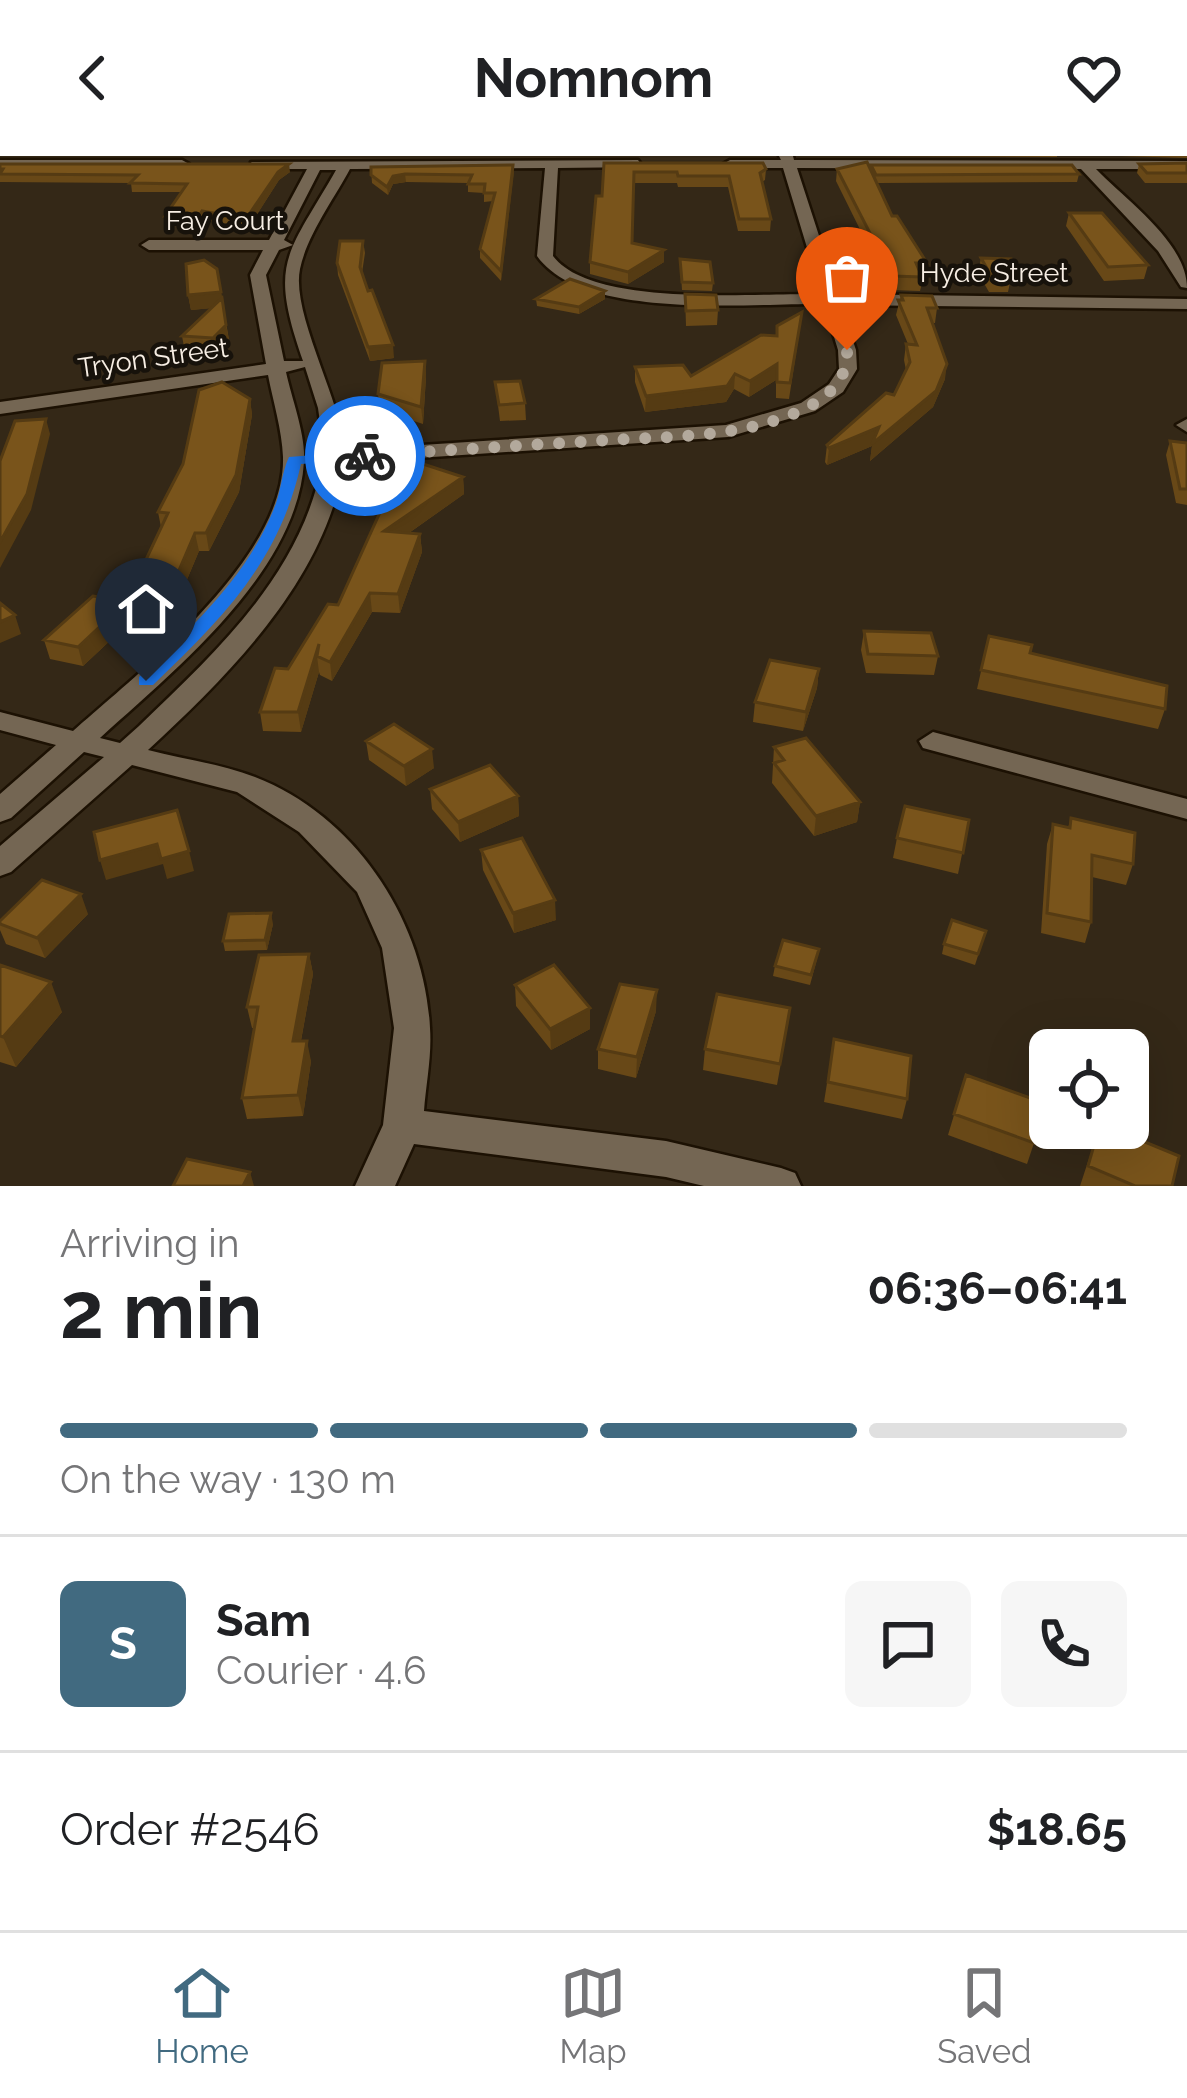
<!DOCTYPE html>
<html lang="en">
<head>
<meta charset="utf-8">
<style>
  body { margin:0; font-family:Raleway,sans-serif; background:#f6f6f6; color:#202124; height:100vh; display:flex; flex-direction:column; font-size:45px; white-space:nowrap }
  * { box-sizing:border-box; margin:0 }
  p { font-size:39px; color:#757577 }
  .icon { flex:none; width:66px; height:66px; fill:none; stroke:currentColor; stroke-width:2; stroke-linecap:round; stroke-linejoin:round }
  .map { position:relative; height:1030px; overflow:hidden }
  .side { display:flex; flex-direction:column; background:#fff; flex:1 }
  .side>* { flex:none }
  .fabs { position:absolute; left:1029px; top:873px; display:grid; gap:24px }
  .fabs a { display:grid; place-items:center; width:120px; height:120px; border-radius:18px; background:#fff; box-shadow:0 12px 48px #0002; font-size:60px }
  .pin { position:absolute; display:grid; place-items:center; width:102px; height:102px; color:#fff; margin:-123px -51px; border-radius:50% 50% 50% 0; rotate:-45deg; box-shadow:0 0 12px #0007 }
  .pin .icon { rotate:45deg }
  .courier { position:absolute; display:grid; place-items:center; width:120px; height:120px; margin:-60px; border:9px solid #1a73e8; border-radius:50%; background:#fff; color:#222; box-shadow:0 3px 15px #0007 }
  .overview em { font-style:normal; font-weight:700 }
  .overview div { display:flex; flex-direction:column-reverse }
  .overview { display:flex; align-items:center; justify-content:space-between; height:204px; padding:0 60px }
  h1 { font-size:78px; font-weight:700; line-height:90px }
  .bar { display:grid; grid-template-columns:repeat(4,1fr); gap:18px 12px; align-content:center; height:144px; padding:0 60px }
  .bar i { height:15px; border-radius:9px; background:#e0e0e0 }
  .bar .selected { background:#416a80 }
  .bar p { grid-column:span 4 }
  .line { display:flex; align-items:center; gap:30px; padding:0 60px; border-top:3px solid #e0e0e0 }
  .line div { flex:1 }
  .round { display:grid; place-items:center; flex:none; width:126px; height:126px; border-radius:18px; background:#f6f6f6 }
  header { display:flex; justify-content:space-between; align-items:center; height:156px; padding:0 60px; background:#fff; font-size:54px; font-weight:700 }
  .tab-bar { display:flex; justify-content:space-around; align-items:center; height:168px; border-top:3px solid #e0e0e0; background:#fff; font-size:33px; color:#757577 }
  .tab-bar a { display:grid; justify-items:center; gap:6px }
  .tab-bar .selected { color:#416a80 }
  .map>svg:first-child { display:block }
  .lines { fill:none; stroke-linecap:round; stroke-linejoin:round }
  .minor-casing { stroke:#1c1103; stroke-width:5 }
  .minor { fill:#746653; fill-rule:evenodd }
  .wall { fill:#684817 }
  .shaded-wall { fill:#553b13 }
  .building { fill:#79541b; stroke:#553b13; stroke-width:3 }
  .route { fill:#1a73e8 }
  .done { stroke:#b3a99c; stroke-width:12; stroke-dasharray:0 21.6 }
  .labels { text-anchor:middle; stroke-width:9; stroke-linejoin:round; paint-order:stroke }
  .far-street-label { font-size:27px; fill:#f7eee4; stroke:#17120b }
</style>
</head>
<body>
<header><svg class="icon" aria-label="back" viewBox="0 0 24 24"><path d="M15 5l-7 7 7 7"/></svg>Nomnom<svg class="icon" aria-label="heart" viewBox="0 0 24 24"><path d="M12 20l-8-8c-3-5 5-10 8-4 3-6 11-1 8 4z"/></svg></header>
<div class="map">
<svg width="1187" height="1030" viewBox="0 0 1187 1030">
  <rect width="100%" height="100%" fill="#342817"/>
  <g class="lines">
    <defs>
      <path id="minor" d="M 779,0 L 793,0 L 794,4 L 1187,5 L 1187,13 L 1096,13 C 1126,44 1187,87 1187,132 L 1181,131 L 1158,95 L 1081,13 L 797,12 L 838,138 L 1187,143 L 1187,153 L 841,149 L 856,194 L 857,213 L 843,236 L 815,255 L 728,281 L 344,307 C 325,423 232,516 148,594 C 183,603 221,608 255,621 C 356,660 425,766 430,872 C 432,899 426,928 424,955 L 666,985 L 781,1012 L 795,1017 L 801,1030 L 704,1030 L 666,1021 L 414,988 L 395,1030 L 355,1030 L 383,969 L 394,872 L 382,792 L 357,736 L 299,676 L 237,636 L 132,609 L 11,716 L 0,720 L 0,690 L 104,601 L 84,596 L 11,662 L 0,666 L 0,638 L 56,589 L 0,574 L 0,556 L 73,575 C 141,515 286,401 283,301 C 282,274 273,245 268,219 L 0,258 L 0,246 L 266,208 L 250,119 L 263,94 L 149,94 L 141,89 L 149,84 L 269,84 L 307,13 L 256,13 L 251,6 L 638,4 L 643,11 L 558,12 L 553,100 C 592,152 757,137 821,138 L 783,12 L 730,12 L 723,8 L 730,4 L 781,4 ZM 545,12 L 537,100 C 583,165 749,147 824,148 L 838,194 L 839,213 L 829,228 L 801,247 L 726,269 L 345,294 C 340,242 291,157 300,113 C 307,79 334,43 350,13 ZM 320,14 L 336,14 C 287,100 268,105 303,205 L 284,205 L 266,119 L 279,94 L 293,89 L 284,84 ZM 305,211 L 318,252 L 324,295 L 311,302 L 322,308 C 301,418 217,495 139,570 L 120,587 L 100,582 C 176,513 297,416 304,306 C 306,279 292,244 286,216 Z
        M 0,4 L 182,4 L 189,8 L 182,12 L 0,12 Z
        M 1187,263 L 1187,276 L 1176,269 Z
        M 933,576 L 1187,643 L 1187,663 L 923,592 L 919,585 Z"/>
    </defs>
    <use href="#minor" class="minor-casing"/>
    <use href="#minor" class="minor"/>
  </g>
  <path class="wall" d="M 863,0 L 1057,0 L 1057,1 Z
    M 1187,0 L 1187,2 L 1120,0 Z
    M 604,7 L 766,13 L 765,24 L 762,26 L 771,63 L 770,75 L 738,75 L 728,31 L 678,31 L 677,27 L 634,27 L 632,87 L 664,106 L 628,128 L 590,118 L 590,106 L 602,40 Z
    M 1187,7 L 1187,27 L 1145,27 L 1137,17 L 1139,8 Z
    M 0,8 L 290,16 L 279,24 L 252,66 L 242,70 L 204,64 L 201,68 L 166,69 L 165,60 L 181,36 L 132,36 L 131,27 L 0,26 Z
    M 513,9 L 501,125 L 480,102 L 480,93 L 493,45 L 484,46 L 484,37 L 468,36 L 468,27 L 406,26 L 393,28 L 388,39 L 372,27 L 371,11 Z
    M 871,9 L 1079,18 L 1077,26 L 877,27 L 892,60 L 927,107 L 920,135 L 890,134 L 836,25 L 837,13 L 871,14 Z
    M 1069,57 L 1148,109 L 1144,123 L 1104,125 L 1066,70 Z
    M 363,85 L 365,97 L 362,117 L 394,202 L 370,205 L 338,119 L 337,107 Z
    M 981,102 L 1011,122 L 1008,136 L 989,136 L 978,117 Z
    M 680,103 L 713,127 L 712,135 L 682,134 Z
    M 217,113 L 229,184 L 216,198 L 185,196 L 182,180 L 211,152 L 191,154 L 188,139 Z
    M 605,135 L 605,143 L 579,158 L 537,150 L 536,143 Z
    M 685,138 L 718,154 L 717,169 L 686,170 Z
    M 901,139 L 937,152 L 935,167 L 932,167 L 945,223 L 933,251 L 870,305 L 872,290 L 827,309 L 825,306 L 827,289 L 894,239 L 906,214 L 904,204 L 906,188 L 908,188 L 896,159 Z
    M 800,171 L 789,243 L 776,242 L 776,224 L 749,241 L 734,233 L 726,246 L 645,256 L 635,226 L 635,211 L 691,220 L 777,180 Z
    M 425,205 L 426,221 L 423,268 L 380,254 L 378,238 Z
    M 495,226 L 525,247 L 526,264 L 500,265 Z
    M 250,243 L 252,259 L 239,336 L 209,395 L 199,395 L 178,445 L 140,445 L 135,427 L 161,371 L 158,356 Z
    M 1170,285 L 1187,287 L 1187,349 L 1176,347 L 1166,299 Z
    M 463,321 L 464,338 L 409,377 L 420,378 L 422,396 L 400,457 L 372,456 L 332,525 L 320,519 L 319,516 L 301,576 L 263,575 L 260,556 L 288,513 L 338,449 L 385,346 L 382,346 L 380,328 Z
    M 126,446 L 131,465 L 83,510 L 50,503 L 44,484 Z
    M 864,475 L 938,500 L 934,519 L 866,517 L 861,494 Z
    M 989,480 L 1165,553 L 1158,573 L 977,533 Z
    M 819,513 L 817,532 L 803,575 L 753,566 L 755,546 Z
    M 366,585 L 434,612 L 406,630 L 369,604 Z
    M 774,591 L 860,646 L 857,666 L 814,680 L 772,627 Z
    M 430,633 L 518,640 L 519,660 L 460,686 L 432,653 Z
    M 1071,662 L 1133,708 L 1126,729 L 1092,721 L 1091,766 L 1085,787 L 1041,777 L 1047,688 L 1053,668 L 1068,672 Z
    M 969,664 L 958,718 L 893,702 L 897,682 Z
    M 481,694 L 556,764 L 514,777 L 483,714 Z
    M 88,758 L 45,802 L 6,788 L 0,774 L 0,765 Z
    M 273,768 L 267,794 L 225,795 L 223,785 Z
    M 986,775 L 975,809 L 942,798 L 944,788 Z
    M 309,798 L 313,818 L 301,885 L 311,905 L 303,960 L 247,963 L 242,942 L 254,872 L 252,872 L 247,851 Z
    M 817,803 L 810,829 L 773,820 L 775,810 Z
    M 0,809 L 62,856 L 16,911 L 0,906 Z
    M 515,829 L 590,873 L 551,894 L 516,850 Z
    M 656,855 L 636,922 L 598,913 L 598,893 Z
    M 787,873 L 777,929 L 703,914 L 705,893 Z
    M 834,883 L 907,943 L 902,963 L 824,946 Z
    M 966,919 L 1034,987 L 1027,1008 L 948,979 Z
    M 1099,972 L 1172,1030 L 1080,1030 Z"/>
  <path class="shaded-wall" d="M 289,8 L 290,16 L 279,24 L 252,66 L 242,70 L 241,62 L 278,16 Z
    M 513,9 L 514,17 L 501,125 L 501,115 Z
    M 405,18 L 406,26 L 393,28 L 388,39 L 387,31 L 393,20 Z
    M 664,94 L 664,106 L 628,128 L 628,116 Z
    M 605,135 L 605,143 L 579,158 L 579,151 Z
    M 221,136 L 224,151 L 191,154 L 188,139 Z
    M 226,169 L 229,184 L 216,198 L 213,182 Z
    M 393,189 L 394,202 L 370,205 L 368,191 Z
    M 425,205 L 426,221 L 423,268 L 421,251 Z
    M 777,208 L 776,224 L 749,241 L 750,225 Z
    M 947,208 L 945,223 L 933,251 L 870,305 L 872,290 L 827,309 L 829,292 L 879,271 Z
    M 735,218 L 734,233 L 726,246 L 645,256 L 646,240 Z
    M 250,243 L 252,259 L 239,336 L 209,395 L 206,377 Z
    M 46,263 L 50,278 L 31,354 L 0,412 L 0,386 Z
    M 463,321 L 464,338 L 386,393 L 384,375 Z
    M 195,377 L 199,395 L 178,445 L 174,426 Z
    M 420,378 L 422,396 L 400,457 L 398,438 Z
    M 370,437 L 372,456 L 332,525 L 330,506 Z
    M 126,446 L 131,465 L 83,510 L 78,491 Z
    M 15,459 L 21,478 L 0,487 L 0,466 Z
    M 319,488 L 317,500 L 319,516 L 301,576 L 298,556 Z
    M 819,513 L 817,532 L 803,575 L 806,556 Z
    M 432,593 L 434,612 L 406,630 L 404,610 Z
    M 518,640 L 519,660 L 460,686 L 458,666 Z
    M 860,646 L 857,666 L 814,680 L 816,660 Z
    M 157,688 L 189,695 L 194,715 L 167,723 L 163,708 L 106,724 L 100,704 Z
    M 81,738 L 88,758 L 45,802 L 37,782 Z
    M 555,744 L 556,764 L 514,777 L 513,757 Z
    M 271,757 L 273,768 L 267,794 L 265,784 Z
    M 309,798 L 313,818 L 297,906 L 293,885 Z
    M 51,826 L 62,856 L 16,911 L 3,881 Z
    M 657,834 L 656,855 L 636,922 L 637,901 Z
    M 590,852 L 590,873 L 551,894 L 550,873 Z
    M 307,885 L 311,905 L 303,960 L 298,939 Z
    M 250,1016 L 254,1030 L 243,1030 Z"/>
  <path class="building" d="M 867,6 L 892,60 L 897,60 L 927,107 L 916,107 L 922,121 L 892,120 L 837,13 Z
    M 604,7 L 763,7 L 766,13 L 760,17 L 771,63 L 739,63 L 729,20 L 678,20 L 677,16 L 634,16 L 632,87 L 664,94 L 628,116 L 590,106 L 596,40 L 602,40 Z
    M 1187,7 L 1187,17 L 1147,17 L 1139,8 Z
    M 0,8 L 289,8 L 278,16 L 250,57 L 241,62 L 202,55 L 199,60 L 165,60 L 187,28 L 130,27 L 138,19 L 0,18 L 3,13 L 0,13 Z
    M 513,9 L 501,115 L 480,93 L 495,37 L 484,37 L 485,28 L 468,28 L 472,19 L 405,18 L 393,20 L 387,31 L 371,19 L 371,11 Z
    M 871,9 L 1072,9 L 1079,18 L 876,19 Z
    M 1069,57 L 1102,57 L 1148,109 L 1108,111 Z
    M 340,85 L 363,85 L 360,111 L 368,135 L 372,134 L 393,189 L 368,191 L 337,107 Z
    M 981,102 L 1011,103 L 1011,122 L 992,121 Z
    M 680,103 L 710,106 L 713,127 L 682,126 Z
    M 204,104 L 217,113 L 221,136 L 188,139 L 186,108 Z
    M 570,123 L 605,135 L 579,151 L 536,143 Z
    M 685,138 L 716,139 L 718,154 L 686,155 Z
    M 901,139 L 932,140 L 937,152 L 927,152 L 947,208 L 936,235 L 872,288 L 879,271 L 829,292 L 827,289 L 886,237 L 894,239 L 910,206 L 906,188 L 917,189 L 898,144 L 903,144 Z
    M 222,142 L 226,169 L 213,182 L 182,180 Z
    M 802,156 L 790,227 L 777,226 L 777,208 L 750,225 L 735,218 L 727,230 L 646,240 L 635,211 L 683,209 L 691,220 L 761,179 L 777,180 L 777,170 Z
    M 425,205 L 421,251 L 378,238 L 382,207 Z
    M 520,225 L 525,247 L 499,249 L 495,226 Z
    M 222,226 L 250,243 L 236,319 L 206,377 L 195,377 L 174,426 L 135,427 L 168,357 L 158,356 L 183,308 L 199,234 Z
    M 46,263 L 27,338 L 0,386 L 0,305 L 15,265 Z
    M 1170,285 L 1187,287 L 1187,333 L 1180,333 Z
    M 420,307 L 463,321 L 384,375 L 420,378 L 398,438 L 370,437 L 330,506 L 317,500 L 319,488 L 298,556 L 260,556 L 275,512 L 288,513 L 328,448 L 338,449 L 391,332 L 380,328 Z
    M 93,440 L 126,446 L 78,491 L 44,484 Z
    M 0,447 L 15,459 L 0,466 Z
    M 864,475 L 931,477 L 938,500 L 868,498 Z
    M 989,480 L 1032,489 L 1030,497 L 1167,530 L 1165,553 L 981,514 Z
    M 770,504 L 819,513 L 806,556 L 755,546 Z
    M 394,568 L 432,593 L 404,610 L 366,585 Z
    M 806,582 L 860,646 L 816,660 L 774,607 L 784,604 L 774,591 Z
    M 490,609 L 518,640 L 458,666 L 430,633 Z
    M 905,650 L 969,664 L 963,697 L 897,682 Z
    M 177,654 L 189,695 L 161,703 L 157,688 L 100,704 L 94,676 Z
    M 1071,662 L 1135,677 L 1133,708 L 1092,699 L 1091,766 L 1047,757 L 1053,668 L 1070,672 Z
    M 522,682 L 555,744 L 513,757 L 481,694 Z
    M 42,724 L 81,738 L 37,782 L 0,768 L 0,765 Z
    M 271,757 L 265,784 L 223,785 L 229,758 Z
    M 952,764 L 986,775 L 978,798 L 944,788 Z
    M 783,784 L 819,793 L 811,819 L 775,810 Z
    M 309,798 L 293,885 L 307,885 L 298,939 L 242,942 L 258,851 L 247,851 L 259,799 Z
    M 0,809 L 51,826 L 3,881 L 0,880 Z
    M 554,809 L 590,852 L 550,873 L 515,829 Z
    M 620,828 L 657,834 L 637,901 L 598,893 Z
    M 717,838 L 790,852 L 780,908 L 705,893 Z
    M 834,883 L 911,900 L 907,943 L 828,926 Z
    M 966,919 L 1044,947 L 1034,987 L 954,958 Z
    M 1099,972 L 1111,972 L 1179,1000 L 1172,1030 L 1135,1030 L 1088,1010 Z
    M 187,1003 L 250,1016 L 243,1030 L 173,1030 Z"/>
  <path class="route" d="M 365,295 L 370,296 L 370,303 L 301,308 C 279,406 223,462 153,529 L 139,529 L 139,521 C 191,472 245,423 273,355 C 281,338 281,318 289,301 Z"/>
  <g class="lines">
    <path class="done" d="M 365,300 C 447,294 530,289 612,284 C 663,281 718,281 767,267 C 804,256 849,237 847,194"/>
  </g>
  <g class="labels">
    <g class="far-street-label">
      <text x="225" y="74">Fay Court</text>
      <text x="994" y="126">Hyde Street</text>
      <text transform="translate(153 202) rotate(-8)" y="9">Tryon Street</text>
    </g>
  </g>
</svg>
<div class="fabs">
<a><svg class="icon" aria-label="locate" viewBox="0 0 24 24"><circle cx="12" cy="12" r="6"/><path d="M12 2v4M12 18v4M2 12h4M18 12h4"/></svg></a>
</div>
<div class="pin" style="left:847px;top:194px;background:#ea580c"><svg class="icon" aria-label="bag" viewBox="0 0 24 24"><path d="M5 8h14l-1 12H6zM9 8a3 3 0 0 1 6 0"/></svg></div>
<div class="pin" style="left:146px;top:525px;background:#1f2937"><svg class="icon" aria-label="home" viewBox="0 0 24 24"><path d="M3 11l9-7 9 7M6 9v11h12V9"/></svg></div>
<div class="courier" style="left:365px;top:300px"><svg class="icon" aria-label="bike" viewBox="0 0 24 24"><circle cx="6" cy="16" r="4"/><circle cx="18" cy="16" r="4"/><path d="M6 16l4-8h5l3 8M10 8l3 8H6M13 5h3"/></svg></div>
</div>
<section class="side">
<div class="overview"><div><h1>2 min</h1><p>Arriving in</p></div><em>06:36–06:41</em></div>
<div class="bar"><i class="selected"></i><i class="selected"></i><i class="selected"></i><i></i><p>On the way · 130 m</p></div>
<div class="line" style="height:216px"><b class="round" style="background:#416a80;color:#fff">S</b><div><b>Sam</b><p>Courier · 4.6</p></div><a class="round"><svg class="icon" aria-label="chat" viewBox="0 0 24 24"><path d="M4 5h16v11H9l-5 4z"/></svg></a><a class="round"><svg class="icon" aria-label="phone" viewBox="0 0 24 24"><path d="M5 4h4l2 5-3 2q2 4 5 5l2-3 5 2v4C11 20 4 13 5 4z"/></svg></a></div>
<div class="line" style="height:156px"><div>Order #2546</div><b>$18.65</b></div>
</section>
<nav class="tab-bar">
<a class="selected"><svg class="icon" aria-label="home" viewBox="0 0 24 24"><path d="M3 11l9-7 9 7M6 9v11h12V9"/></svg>Home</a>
<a><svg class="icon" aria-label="map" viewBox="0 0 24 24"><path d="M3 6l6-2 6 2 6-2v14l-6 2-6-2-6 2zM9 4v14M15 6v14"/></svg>Map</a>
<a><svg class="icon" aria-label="saved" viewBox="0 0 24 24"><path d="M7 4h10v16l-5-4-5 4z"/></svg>Saved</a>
</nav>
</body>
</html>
